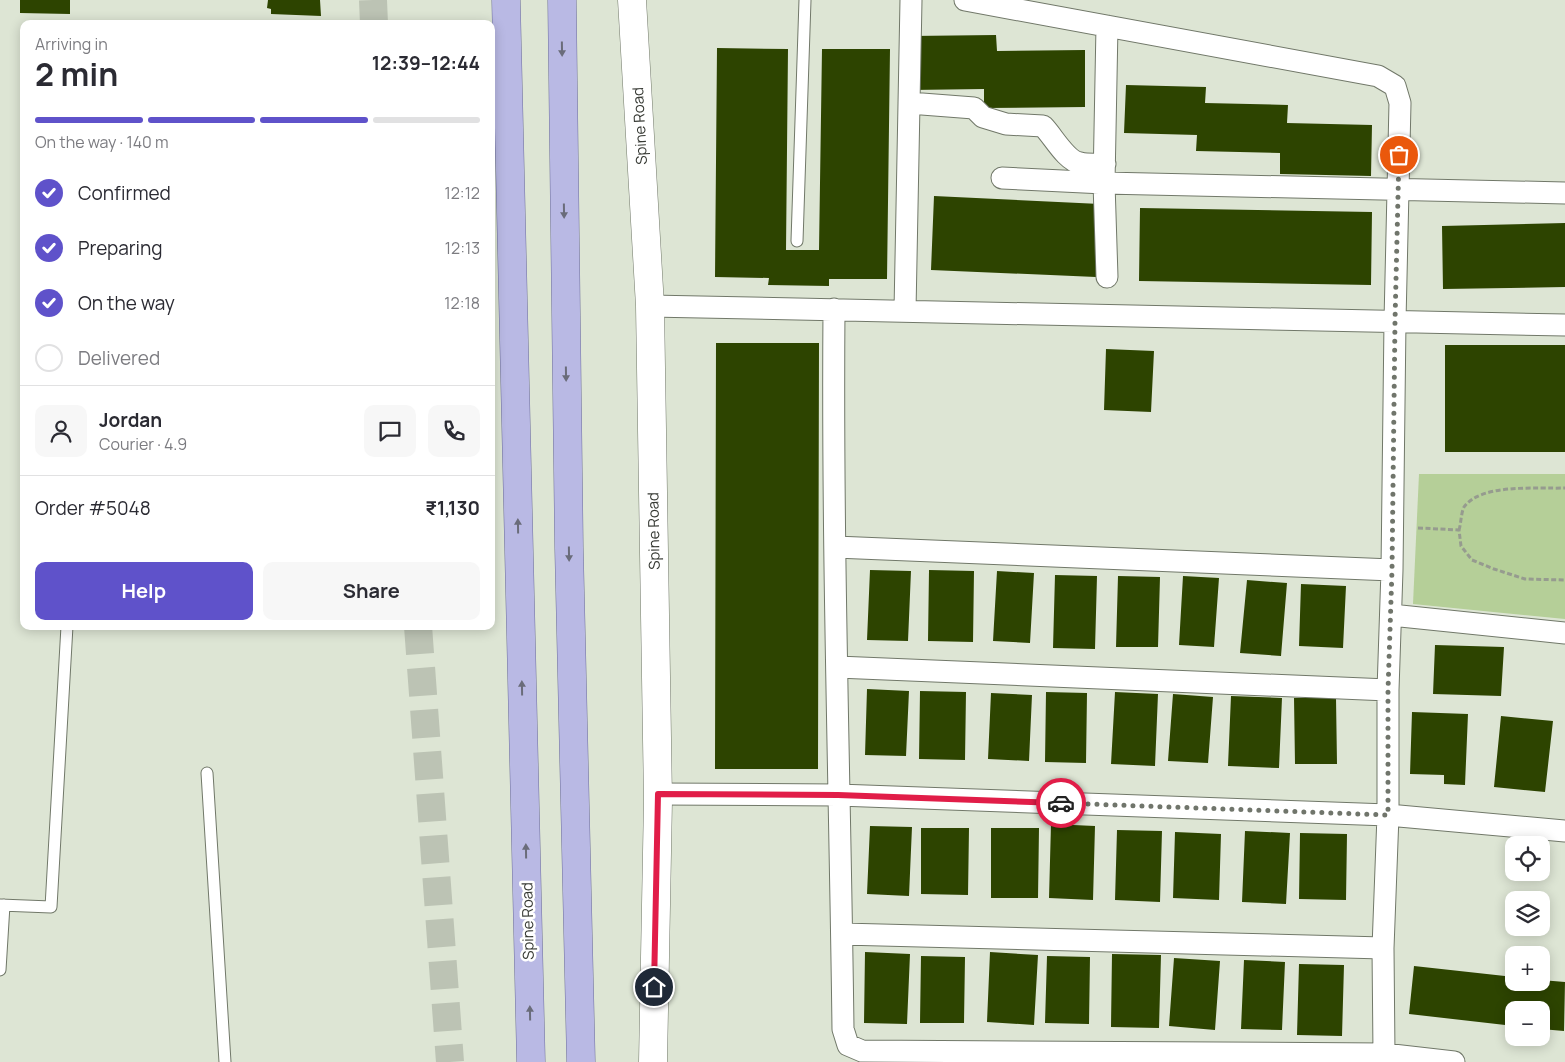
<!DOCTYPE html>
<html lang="en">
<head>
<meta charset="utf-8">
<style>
  body { margin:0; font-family:Manrope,sans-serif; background:#f7f7f7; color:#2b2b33; height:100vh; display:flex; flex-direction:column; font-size:19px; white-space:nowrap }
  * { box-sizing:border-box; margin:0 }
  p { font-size:16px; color:#7c7c81 }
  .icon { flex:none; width:28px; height:28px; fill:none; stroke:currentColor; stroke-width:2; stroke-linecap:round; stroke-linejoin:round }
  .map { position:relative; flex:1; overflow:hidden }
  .sheet { position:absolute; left:20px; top:20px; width:475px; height:610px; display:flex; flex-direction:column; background:#fff; border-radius:10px; box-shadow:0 2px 12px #0003 }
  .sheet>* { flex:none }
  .buttons { position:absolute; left:1505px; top:836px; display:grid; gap:10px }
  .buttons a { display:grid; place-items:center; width:45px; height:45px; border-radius:10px; background:#fff; box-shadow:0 2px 12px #0003; font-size:25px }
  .pin { position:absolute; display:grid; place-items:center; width:42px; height:42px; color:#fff; margin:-21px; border:2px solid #fff; border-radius:50%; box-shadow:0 1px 5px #0007 }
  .courier { position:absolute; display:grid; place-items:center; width:50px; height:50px; margin:-25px; border:4px solid #e11d48; border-radius:50%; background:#fff; color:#222; box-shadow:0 1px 6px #0007 }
  .headline em { font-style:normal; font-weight:700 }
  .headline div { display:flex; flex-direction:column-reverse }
  .headline { display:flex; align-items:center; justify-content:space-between; height:85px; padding:0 15px }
  h1 { font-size:32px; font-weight:700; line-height:38px }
  .bar { display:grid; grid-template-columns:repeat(4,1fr); gap:8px 5px; align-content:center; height:60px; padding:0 15px }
  .bar i { height:6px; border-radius:4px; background:#e1e1e2 }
  .bar .active { background:#5f52ca }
  .bar p { grid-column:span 4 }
  .line { display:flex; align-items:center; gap:12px; padding:0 15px; border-top:1px solid #e1e1e2 }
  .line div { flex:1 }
  .round { display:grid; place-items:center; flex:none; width:52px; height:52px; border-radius:10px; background:#f7f7f7 }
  ol { padding:0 15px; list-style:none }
  li { display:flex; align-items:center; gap:15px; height:55px }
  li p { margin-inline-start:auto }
  li .icon { padding:5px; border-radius:50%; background:#5f52ca; color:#fff; stroke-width:4 }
  li:last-child { color:#7c7c81 }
  li i { width:28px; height:28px; border:2px solid #e1e1e2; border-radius:50% }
  .primary-button { display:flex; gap:10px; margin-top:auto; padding:10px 15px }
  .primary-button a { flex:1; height:58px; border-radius:10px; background:#5f52ca; color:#fff; font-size:20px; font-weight:700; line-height:58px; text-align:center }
  .primary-button a+a { background:#f7f7f7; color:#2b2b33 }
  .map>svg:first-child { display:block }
  .green { fill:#b5cf98 }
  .building { fill:#2d4400 }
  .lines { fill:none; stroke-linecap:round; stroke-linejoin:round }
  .tertiary-tunnel { stroke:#bcc3b4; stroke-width:28; stroke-dasharray:28 14; stroke-linecap:butt }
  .service-casing { stroke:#717869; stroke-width:13 }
  .minor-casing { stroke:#717869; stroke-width:23 }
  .tertiary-casing { stroke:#717869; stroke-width:29 }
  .primary-casing { stroke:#6d6e9a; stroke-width:29 }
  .path { stroke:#969b8f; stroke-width:3; stroke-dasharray:5 2.5; stroke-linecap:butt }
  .service { stroke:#fff; stroke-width:11 }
  .minor { stroke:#fff; stroke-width:21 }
  .tertiary { stroke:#fff; stroke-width:28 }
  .primary { stroke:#b9b9e4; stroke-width:28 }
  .oneway { fill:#6a6c7a }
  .done { stroke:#70756b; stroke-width:5; stroke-dasharray:0 9 }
  .route { stroke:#e11d48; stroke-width:6 }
  .labels { text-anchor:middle; stroke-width:5; stroke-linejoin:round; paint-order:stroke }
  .street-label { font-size:15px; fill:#363933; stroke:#fff }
</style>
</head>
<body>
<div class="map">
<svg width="1565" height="1062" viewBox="0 0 1565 1062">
  <rect width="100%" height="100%" fill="#dde5d4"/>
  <path class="green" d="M 1419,474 L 1565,474 L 1565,619 L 1413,604 Z"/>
  <path class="building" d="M 20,0 L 70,0 L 70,14 L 20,13 Z
    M 268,0 L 320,0 L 321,16 L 271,14 L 271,9 L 267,8 Z
    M 996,35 L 997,51 L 1085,50 L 1085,107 L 984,108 L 984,89 L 911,90 L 911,36 Z
    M 717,48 L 788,49 L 786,250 L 819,250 L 822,49 L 890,49 L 887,279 L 829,279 L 829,286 L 768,285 L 769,278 L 715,277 Z
    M 1126,85 L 1206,87 L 1205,103 L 1288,105 L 1287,123 L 1372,125 L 1371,176 L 1280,174 L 1280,153 L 1196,151 L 1197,135 L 1124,133 Z
    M 934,196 L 1100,204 L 1096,277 L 931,270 Z
    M 1140,208 L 1372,212 L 1371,285 L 1139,281 Z
    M 1565,223 L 1565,287 L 1443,289 L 1442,226 Z
    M 716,343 L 819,343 L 818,769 L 715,769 Z
    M 1445,345 L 1565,345 L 1565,452 L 1445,452 Z
    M 1106,349 L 1154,351 L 1151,412 L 1104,410 Z
    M 870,570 L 911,571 L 908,641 L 867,640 Z
    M 929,570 L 974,571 L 973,642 L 928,641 Z
    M 997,571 L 1034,573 L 1030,643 L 993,641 Z
    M 1055,575 L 1097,576 L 1095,649 L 1053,648 Z
    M 1118,576 L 1160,577 L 1158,647 L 1116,647 Z
    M 1183,576 L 1219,578 L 1214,647 L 1179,645 Z
    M 1247,580 L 1287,583 L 1281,656 L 1240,653 Z
    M 1301,584 L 1346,586 L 1343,648 L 1299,646 Z
    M 1435,645 L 1504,647 L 1501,696 L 1433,694 Z
    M 867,689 L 909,691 L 906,756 L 865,755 Z
    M 920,691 L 966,692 L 965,760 L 919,759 Z
    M 1046,692 L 1087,693 L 1086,763 L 1045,762 Z
    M 1115,692 L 1158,694 L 1155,766 L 1111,764 Z
    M 991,693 L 1032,695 L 1029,761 L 988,759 Z
    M 1173,694 L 1213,697 L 1208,763 L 1168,761 Z
    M 1231,696 L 1282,698 L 1279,768 L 1228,766 Z
    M 1294,698 L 1336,698 L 1337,764 L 1295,764 Z
    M 1412,712 L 1468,714 L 1465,785 L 1444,784 L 1444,775 L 1410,774 Z
    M 1501,716 L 1553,721 L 1545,792 L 1494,787 Z
    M 1051,824 L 1095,826 L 1093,900 L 1049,898 Z
    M 870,826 L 912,827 L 909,896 L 867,894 Z
    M 921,828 L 969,828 L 968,895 L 921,894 Z
    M 991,828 L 1039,828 L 1038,898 L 991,898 Z
    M 1117,830 L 1162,831 L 1160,902 L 1115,900 Z
    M 1245,831 L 1290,833 L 1286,904 L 1242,902 Z
    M 1175,832 L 1221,834 L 1219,900 L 1173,898 Z
    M 1300,833 L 1347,834 L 1346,900 L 1299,899 Z
    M 865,952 L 910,954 L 907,1024 L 864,1023 Z
    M 990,952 L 1038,955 L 1034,1025 L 987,1022 Z
    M 1112,954 L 1161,955 L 1159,1028 L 1111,1027 Z
    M 921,956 L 965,957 L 964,1023 L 920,1023 Z
    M 1047,956 L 1090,957 L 1089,1024 L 1045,1023 Z
    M 1174,958 L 1220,961 L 1215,1030 L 1169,1026 Z
    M 1244,960 L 1285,962 L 1282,1030 L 1241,1029 Z
    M 1299,964 L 1344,965 L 1342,1036 L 1297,1035 Z
    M 1414,966 L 1514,977 L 1514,982 L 1541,982 L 1541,980 L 1565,982 L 1564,1031 L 1541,1029 L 1541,1010 L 1514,1010 L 1514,1026 L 1409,1014 Z"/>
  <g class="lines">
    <path class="tertiary-tunnel" d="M 373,0 L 374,24
      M 418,626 L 450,1062"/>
    <defs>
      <path id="service" d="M 797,241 L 805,0
        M 207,773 L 225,1062
        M 0,905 L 51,907 L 67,626
        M 0,970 L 4,905"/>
      <path id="minor" d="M 909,103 L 974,108 L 983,117 L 1006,124 L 1043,126 C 1053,136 1066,161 1080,163 C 1088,165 1097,164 1105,164
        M 1002,178 L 1104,183 L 1565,193
        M 1107,277 L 1104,183 L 1107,26
        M 650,306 L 1565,325
        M 834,309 C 832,549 840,789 843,1029 L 848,1045 L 862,1051 L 1384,1054 L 1383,948 L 1388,815 L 1388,690 L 1392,570 L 1395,321 L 1400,103 L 1395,86 L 1378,76 L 965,0
        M 905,311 L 911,0
        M 835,547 L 1392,570
        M 1391,615 L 1565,633
        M 837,667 L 1388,690
        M 658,794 L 838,795 L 1388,815 L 1565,831
        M 842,934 L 1383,948
        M 1384,1054 L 1454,1062"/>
      <path id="tertiary" d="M 632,0 L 650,306 L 658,800 L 653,1062"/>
      <path id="primary" d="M 506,0 L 531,1062
        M 562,0 L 569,548 L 581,1062"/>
    </defs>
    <use href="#service" class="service-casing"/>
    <use href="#minor" class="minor-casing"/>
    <use href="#tertiary" class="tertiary-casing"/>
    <use href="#primary" class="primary-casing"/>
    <path class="path" d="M 1418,528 L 1459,530 L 1461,546 L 1472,560 L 1494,569 L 1525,579 L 1565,580
      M 1459,530 C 1461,524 1461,513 1464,507 C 1481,483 1538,489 1565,488"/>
    <use href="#service" class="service"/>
    <use href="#minor" class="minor"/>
    <use href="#tertiary" class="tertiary"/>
    <use href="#primary" class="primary"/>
  </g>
  <defs><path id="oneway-solid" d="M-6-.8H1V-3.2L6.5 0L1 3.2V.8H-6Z" transform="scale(1.25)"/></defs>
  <g class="oneway">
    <use href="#oneway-solid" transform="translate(562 49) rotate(89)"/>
    <use href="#oneway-solid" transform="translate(564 211) rotate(89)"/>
    <use href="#oneway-solid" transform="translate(566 374) rotate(89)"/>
    <use href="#oneway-solid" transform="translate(518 526) rotate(-91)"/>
    <use href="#oneway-solid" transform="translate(569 554) rotate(89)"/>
    <use href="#oneway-solid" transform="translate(522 688) rotate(-91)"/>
    <use href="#oneway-solid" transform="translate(526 851) rotate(-91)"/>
    <use href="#oneway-solid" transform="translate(530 1013) rotate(-91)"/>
  </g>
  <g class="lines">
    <path class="done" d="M 1061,803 L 1388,815 L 1388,690 L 1392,570 L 1395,321 L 1399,155"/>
    <path class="route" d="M 654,987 L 658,794 L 838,795 L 1061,803"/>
  </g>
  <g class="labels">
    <g class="street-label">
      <text transform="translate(640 126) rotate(-93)" y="5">Spine Road</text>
      <text transform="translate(654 531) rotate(-91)" y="5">Spine Road</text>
      <text transform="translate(528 921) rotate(-91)" y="5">Spine Road</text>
    </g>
  </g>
</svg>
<div class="buttons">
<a><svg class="icon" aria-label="locate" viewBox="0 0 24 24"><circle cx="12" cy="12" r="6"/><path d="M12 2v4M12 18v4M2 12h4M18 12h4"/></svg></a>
<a><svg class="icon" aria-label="layers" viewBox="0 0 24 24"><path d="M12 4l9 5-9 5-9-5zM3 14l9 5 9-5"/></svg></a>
<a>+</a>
<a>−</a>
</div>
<div class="pin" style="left:1399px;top:155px;background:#ea580c"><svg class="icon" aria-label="bag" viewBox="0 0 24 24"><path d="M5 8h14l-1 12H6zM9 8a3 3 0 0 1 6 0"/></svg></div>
<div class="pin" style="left:654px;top:987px;background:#1f2937"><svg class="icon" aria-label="home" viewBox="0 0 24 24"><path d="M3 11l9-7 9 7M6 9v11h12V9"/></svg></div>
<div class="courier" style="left:1061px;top:803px"><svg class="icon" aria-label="car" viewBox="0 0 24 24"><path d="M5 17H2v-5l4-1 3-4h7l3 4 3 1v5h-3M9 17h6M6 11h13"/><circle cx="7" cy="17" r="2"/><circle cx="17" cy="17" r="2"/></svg></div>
<section class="sheet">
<div class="headline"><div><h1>2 min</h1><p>Arriving in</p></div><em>12:39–12:44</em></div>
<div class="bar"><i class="active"></i><i class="active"></i><i class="active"></i><i></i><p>On the way · 140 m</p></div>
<ol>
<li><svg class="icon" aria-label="check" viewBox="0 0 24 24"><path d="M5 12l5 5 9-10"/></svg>Confirmed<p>12:12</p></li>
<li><svg class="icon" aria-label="check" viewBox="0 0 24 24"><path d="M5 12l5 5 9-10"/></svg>Preparing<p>12:13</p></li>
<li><svg class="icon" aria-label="check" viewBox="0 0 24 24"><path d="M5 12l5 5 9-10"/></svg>On the way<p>12:18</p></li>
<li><i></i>Delivered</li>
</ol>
<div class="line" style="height:90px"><a class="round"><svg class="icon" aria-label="person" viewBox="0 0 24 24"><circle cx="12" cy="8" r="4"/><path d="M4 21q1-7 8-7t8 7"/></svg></a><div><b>Jordan</b><p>Courier · 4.9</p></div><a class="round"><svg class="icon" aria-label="chat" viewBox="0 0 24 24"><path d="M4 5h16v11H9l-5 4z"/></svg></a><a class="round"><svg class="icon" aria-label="phone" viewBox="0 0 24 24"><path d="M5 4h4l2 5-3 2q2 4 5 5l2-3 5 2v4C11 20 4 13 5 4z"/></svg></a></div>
<div class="line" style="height:65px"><div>Order #5048</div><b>₹1,130</b></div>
<div class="primary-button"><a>Help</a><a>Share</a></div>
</section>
</div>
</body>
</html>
